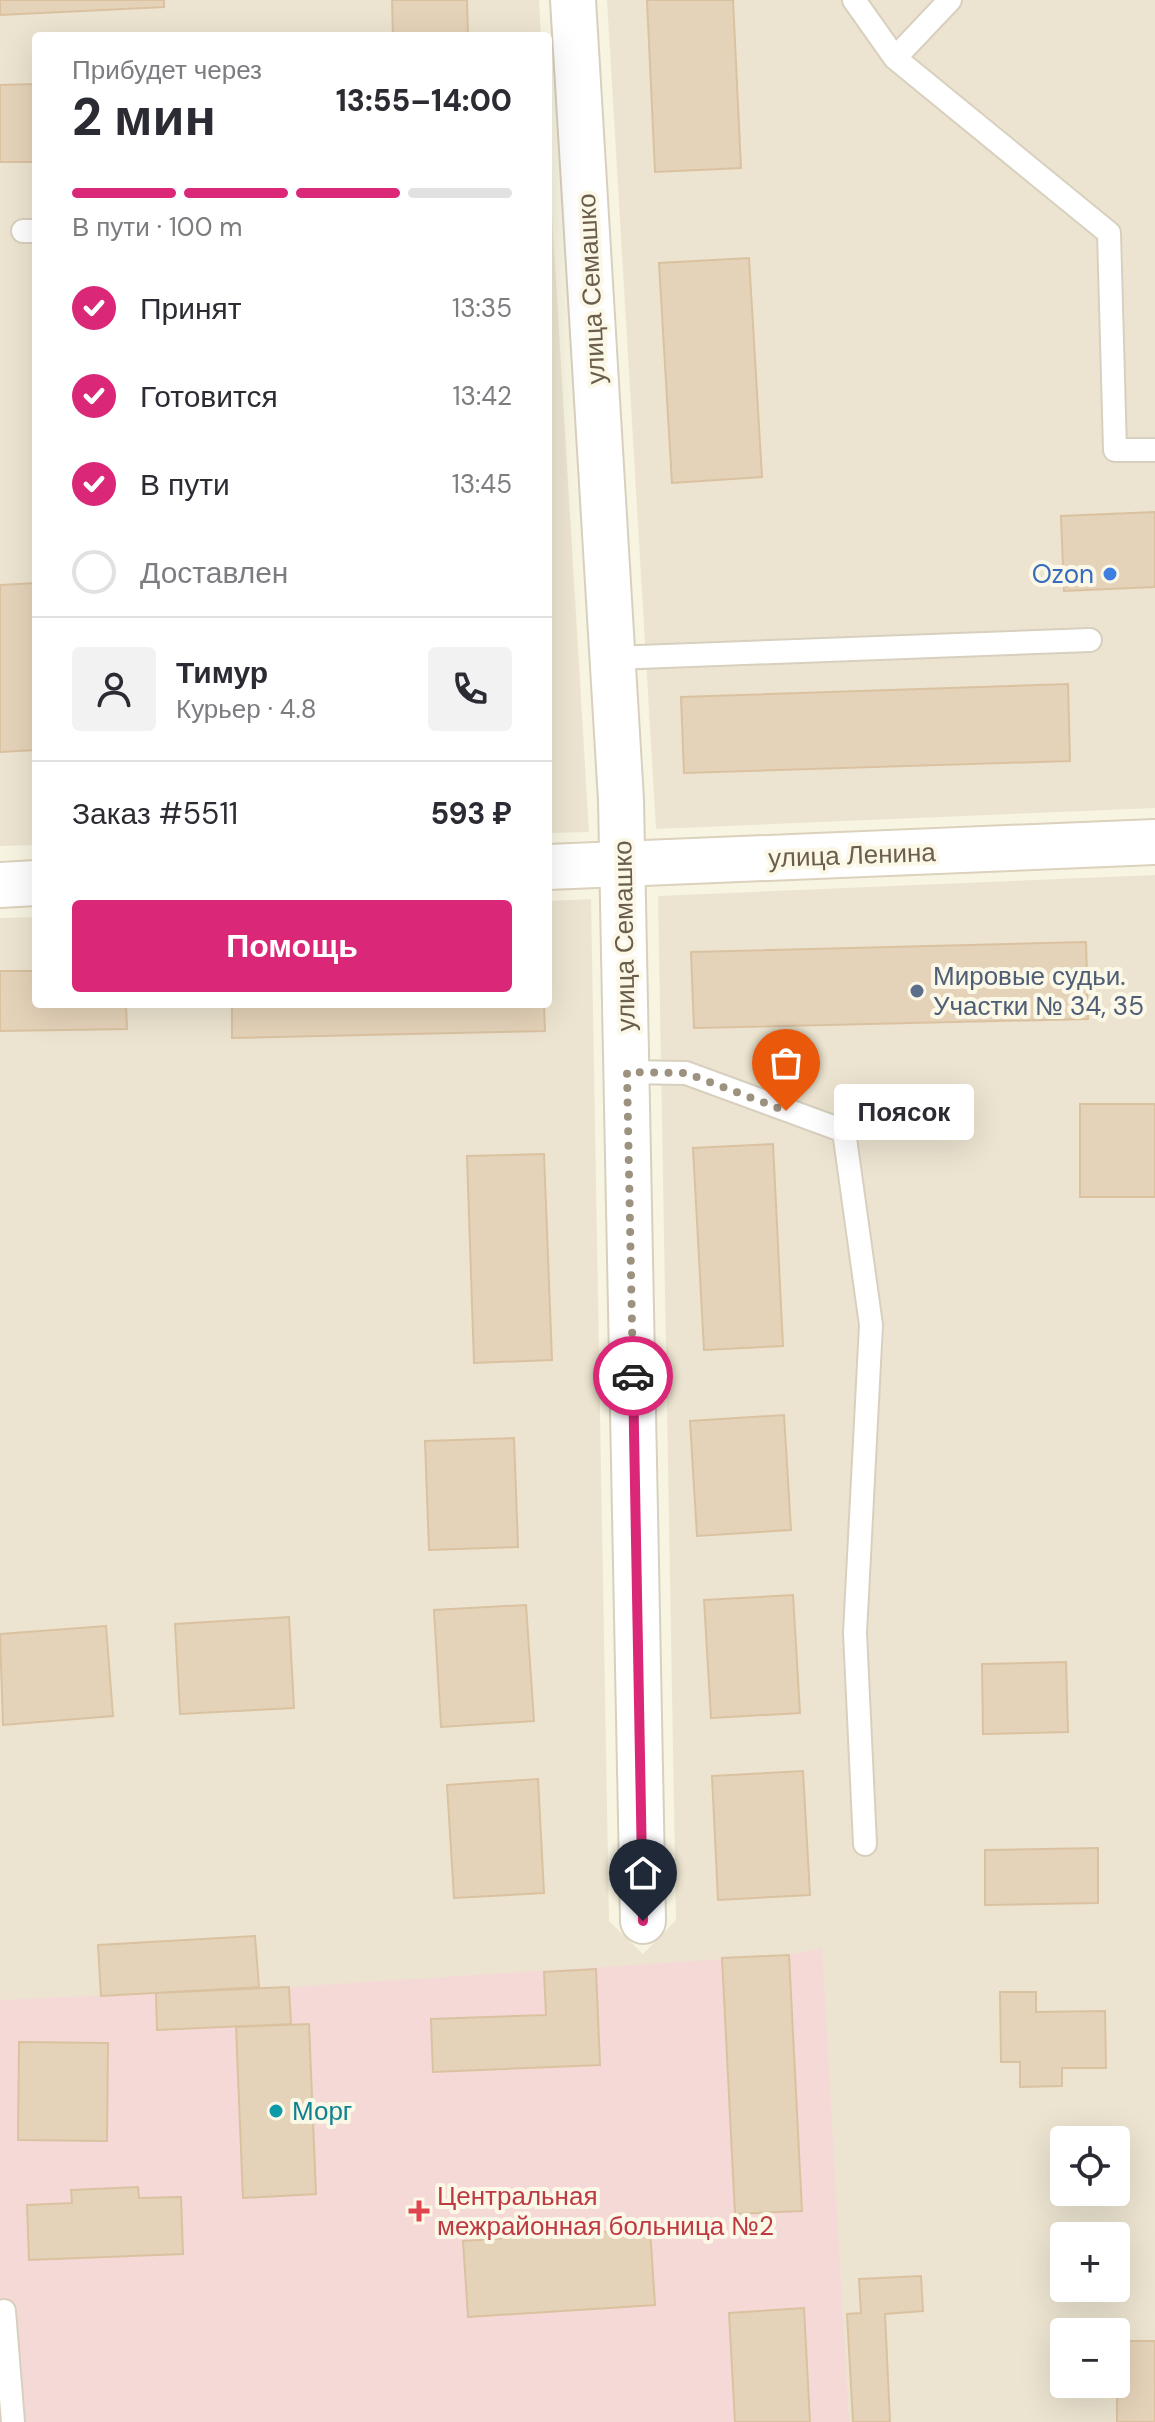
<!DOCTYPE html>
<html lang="ru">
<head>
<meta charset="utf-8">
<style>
  body { margin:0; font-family:"DM Sans",sans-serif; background:#f2f2f3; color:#2b2b33; height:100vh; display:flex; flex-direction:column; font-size:30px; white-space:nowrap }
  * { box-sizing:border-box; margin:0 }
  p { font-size:26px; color:#7c7c81 }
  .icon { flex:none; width:44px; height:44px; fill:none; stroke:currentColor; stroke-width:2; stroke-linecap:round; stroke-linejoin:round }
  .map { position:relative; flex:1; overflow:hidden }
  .side { position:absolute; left:32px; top:32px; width:520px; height:976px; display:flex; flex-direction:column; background:#fff; border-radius:8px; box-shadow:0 8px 32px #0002 }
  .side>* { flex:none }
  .controls { position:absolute; left:1050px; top:2126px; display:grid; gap:16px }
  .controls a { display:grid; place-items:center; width:80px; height:80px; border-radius:8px; background:#fff; box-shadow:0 8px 32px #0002; font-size:40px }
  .pin { position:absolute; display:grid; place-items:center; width:68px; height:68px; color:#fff; margin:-82px -34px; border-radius:50% 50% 50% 0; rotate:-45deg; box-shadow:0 0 8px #0007 }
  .pin .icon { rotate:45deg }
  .courier { position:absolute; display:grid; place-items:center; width:80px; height:80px; margin:-40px; border:6px solid #db2777; border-radius:50%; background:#fff; color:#222; box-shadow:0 2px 10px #0007 }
  .bubble { position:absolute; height:56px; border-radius:8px; background:#fff; box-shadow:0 8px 32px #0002; font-size:26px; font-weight:800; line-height:56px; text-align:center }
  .headline em { font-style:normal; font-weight:800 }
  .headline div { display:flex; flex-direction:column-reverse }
  .headline { display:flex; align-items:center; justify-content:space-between; height:136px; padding:0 40px }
  h1 { font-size:52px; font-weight:800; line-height:60px }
  .bar { display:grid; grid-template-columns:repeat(4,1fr); gap:12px 8px; align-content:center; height:96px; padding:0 40px }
  .bar i { height:10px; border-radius:6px; background:#e1e1e2 }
  .bar .current { background:#db2777 }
  .bar p { grid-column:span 4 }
  .line { display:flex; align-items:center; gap:20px; padding:0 40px; border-top:2px solid #e1e1e2 }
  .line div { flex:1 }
  .round { display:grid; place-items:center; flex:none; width:84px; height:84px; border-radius:8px; background:#f2f2f3 }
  ol { padding:0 40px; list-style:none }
  li { display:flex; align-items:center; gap:24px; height:88px }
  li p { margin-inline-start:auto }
  li .icon { padding:8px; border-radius:50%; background:#db2777; color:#fff; stroke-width:4 }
  li:last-child { color:#7c7c81 }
  li i { width:44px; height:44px; border:4px solid #e1e1e2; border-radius:50% }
  .button { display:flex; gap:16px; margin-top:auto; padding:16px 40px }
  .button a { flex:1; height:92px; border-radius:8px; background:#db2777; color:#fff; font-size:32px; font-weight:800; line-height:92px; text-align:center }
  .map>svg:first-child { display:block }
  .residential { fill:#ece4d0; fill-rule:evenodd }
  .medical { fill:#f5d9d7 }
  .building { fill:#e5d3b9; stroke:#dac2a1; stroke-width:2 }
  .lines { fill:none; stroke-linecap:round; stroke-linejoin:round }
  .lane-casing { stroke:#d8d0be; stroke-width:26 }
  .street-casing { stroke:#d8d0be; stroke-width:48 }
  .secondary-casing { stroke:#dcd1bc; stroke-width:48 }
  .lane { stroke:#fff; stroke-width:22 }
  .street { stroke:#fff; stroke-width:44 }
  .secondary { stroke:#fff; stroke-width:44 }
  .done { stroke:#9d9280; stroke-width:8; stroke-dasharray:0 14.4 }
  .route { stroke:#db2777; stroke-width:10 }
  .shop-dot { fill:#3f7fe0; stroke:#fcf8e8; stroke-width:3 }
  .service-dot { fill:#5c6f8a; stroke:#fcf8e8; stroke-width:3 }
  .culture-dot { fill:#0f9aa8; stroke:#fcf8e8; stroke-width:3 }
  .health-dot { fill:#e0444e; stroke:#fcf8e8; stroke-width:3 }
  .labels { text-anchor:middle; stroke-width:8; stroke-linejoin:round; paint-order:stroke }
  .street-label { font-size:26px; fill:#6c5e4c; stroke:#fcf8e8 }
  .shop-label { font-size:26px; fill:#366cbe; stroke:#fcf8e8; text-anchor:end }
  .service-label { font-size:26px; fill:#4e5e75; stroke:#fcf8e8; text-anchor:start }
  .culture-label { font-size:26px; fill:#0d838f; stroke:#fcf8e8; text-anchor:start }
  .health-label { font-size:26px; fill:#be3a42; stroke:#fcf8e8; text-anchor:start }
</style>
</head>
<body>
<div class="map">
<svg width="1155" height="2422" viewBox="0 0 1155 2422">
  <rect width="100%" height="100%" fill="#f8f4e2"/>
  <path class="residential" d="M 0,0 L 539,0 L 541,36 L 36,36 L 36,845 L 0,846 Z
    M 607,0 L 1155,0 L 1155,808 L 656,829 Z
    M 548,148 L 589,832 L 548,833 Z
    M 1155,875 L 1155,2422 L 0,2422 L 0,918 L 36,917 L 36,1004 L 548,1004 L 548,901 L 591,899 L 609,1921 L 643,1954 L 676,1920 L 658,896 ZM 1064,2140 L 1116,2140 L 1116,2192 L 1064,2192 ZM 1064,2236 L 1116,2236 L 1116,2288 L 1064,2288 ZM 1064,2332 L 1116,2332 L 1116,2384 L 1064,2384 Z"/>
  <path class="medical" d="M 822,1948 L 849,2422 L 0,2422 L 0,2000 L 289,1987 L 789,1955 Z"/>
  <path class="building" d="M 0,0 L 164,0 L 164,7 L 0,15 Z
    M 392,0 L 467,0 L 468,36 L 393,36 Z
    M 647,0 L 733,0 L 741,168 L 655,172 Z
    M 36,84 L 36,162 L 0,162 L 0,85 Z
    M 749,258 L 762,477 L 672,483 L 659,263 Z
    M 1155,512 L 1155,587 L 1064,591 L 1061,516 Z
    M 36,583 L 36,750 L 0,752 L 0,585 Z
    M 1068,684 L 1070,761 L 684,773 L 681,697 Z
    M 1086,942 L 1088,1019 L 694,1028 L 691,952 Z
    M 0,971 L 36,971 L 36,1004 L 126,1004 L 127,1029 L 0,1031 Z
    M 232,1004 L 544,1004 L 545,1031 L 232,1038 Z
    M 1080,1104 L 1155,1104 L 1155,1197 L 1080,1197 Z
    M 773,1144 L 783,1346 L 704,1350 L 693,1148 Z
    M 544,1154 L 552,1360 L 474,1363 L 467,1156 Z
    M 784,1415 L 791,1530 L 697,1536 L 690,1421 Z
    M 514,1438 L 518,1547 L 429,1550 L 425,1441 Z
    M 793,1595 L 800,1713 L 711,1718 L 704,1600 Z
    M 526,1605 L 534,1721 L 441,1727 L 434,1610 Z
    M 289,1617 L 294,1708 L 180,1714 L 175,1624 Z
    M 106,1626 L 113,1716 L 3,1725 L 0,1634 Z
    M 1066,1662 L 1068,1732 L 983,1734 L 982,1664 Z
    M 803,1771 L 810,1895 L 718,1900 L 712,1776 Z
    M 538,1779 L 544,1893 L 454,1898 L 447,1785 Z
    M 1098,1848 L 1098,1903 L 985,1905 L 985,1850 Z
    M 255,1936 L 259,1987 L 101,1996 L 98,1945 Z
    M 789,1955 L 802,2211 L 735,2214 L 722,1958 Z
    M 596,1969 L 600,2065 L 433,2072 L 431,2019 L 546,2015 L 544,1972 Z
    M 289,1987 L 291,2024 L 157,2030 L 156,1993 Z
    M 1000,1992 L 1036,1992 L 1036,2012 L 1105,2011 L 1106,2068 L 1062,2068 L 1062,2086 L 1020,2087 L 1020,2062 L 1001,2062 Z
    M 309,2024 L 316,2194 L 243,2198 L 236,2027 Z
    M 19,2042 L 108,2043 L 107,2141 L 18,2140 Z
    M 138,2187 L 139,2198 L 181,2197 L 183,2254 L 29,2260 L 27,2205 L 72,2203 L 71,2190 Z
    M 650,2229 L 655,2305 L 468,2317 L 463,2241 Z
    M 921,2276 L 923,2311 L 885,2314 L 890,2422 L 853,2422 L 847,2314 L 861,2313 L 859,2279 Z
    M 804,2308 L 810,2422 L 735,2422 L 729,2313 Z
    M 1117,2341 L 1155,2341 L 1155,2422 L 1117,2422 Z"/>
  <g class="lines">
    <defs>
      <path id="lane" d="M 854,0 L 895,58 L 1109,233 L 1115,450 L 1155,450
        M 895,58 L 950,0
        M 23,231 L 36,231
        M 613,658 L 1090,640
        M 627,1072 L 686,1073 L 844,1131 L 871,1325 L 855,1633 L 865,1844
        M 0,2312 L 4,2311 L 13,2422"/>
      <path id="street" d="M 573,0 L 621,800 L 643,1921"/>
      <path id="secondary" d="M 548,867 L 1155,842
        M 0,885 L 36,883"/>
    </defs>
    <use href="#lane" class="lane-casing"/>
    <use href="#street" class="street-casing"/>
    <use href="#secondary" class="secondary-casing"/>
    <use href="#lane" class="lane"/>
    <use href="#street" class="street"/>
    <use href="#secondary" class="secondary"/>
  </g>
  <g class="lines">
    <path class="done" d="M 633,1376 L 627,1072 L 686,1073 L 786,1111"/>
    <path class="route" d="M 633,1376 L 643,1921"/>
  </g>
  <circle class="shop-dot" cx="1110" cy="574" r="8"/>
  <circle class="service-dot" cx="917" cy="991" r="8"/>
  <circle class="culture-dot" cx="276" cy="2111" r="8"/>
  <path class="health-dot" d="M415 2199h8v8h8v8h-8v8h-8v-8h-8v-8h8z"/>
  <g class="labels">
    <g class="street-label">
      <text transform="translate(591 289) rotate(-93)" y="9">улица Семашко</text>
      <text transform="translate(852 855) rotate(-2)" y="9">улица Ленина</text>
      <text transform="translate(624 936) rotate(-91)" y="9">улица Семашко</text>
    </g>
    <g class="shop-label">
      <text x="1094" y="583">Ozon</text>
    </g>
    <g class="service-label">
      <text x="933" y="985">Мировые судьи.<tspan x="933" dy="30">Участки № 34, 35</tspan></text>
    </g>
    <g class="culture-label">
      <text x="292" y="2120">Морг</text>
    </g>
    <g class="health-label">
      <text x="437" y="2205">Центральная<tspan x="437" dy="30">межрайонная больница №2</tspan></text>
    </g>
  </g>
</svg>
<div class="controls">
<a><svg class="icon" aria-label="locate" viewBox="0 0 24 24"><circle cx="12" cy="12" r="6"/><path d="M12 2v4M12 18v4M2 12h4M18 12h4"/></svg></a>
<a>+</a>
<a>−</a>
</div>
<div class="pin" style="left:786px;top:1111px;background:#ea580c"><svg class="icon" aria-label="bag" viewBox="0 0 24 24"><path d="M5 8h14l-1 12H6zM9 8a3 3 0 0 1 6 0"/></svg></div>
<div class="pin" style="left:643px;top:1921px;background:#1f2937"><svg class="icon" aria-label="home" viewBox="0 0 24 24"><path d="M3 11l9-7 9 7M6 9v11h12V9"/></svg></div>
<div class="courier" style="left:633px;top:1376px"><svg class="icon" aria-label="car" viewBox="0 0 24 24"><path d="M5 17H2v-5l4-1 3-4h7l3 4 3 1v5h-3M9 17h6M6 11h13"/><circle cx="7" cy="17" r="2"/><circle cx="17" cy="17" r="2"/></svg></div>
<div class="bubble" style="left:834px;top:1084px;width:140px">Поясок</div>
<section class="side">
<div class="headline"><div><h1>2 мин</h1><p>Прибудет через</p></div><em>13:55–14:00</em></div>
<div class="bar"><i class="current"></i><i class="current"></i><i class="current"></i><i></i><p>В пути · 100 m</p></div>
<ol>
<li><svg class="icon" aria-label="check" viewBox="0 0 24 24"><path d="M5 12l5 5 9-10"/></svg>Принят<p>13:35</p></li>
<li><svg class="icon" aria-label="check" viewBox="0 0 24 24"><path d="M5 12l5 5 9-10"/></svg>Готовится<p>13:42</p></li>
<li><svg class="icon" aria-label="check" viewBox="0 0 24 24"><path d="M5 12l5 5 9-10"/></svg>В пути<p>13:45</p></li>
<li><i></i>Доставлен</li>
</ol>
<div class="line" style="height:144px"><a class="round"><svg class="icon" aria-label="person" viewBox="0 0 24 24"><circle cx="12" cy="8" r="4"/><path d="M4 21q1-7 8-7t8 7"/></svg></a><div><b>Тимур</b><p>Курьер · 4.8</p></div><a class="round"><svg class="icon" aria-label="phone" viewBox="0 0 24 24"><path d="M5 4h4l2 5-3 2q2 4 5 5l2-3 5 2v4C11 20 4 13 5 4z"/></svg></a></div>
<div class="line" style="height:104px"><div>Заказ #5511</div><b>593 ₽</b></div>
<div class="button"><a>Помощь</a></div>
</section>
</div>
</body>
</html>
